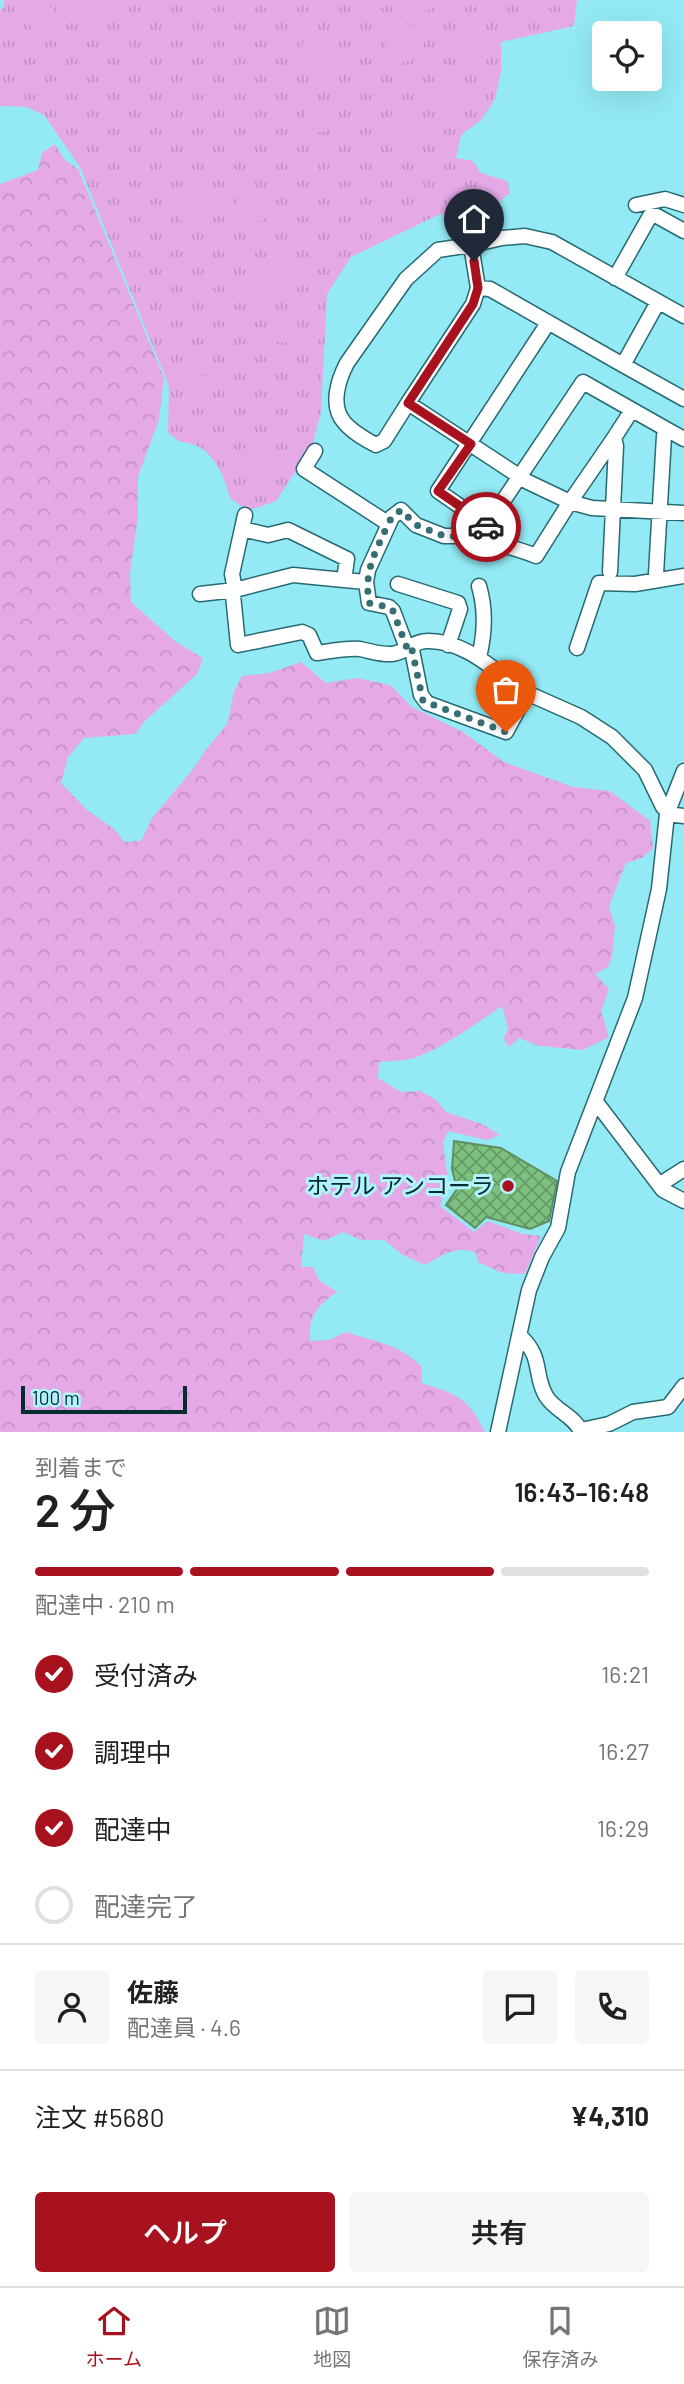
<!DOCTYPE html>
<html lang="ja">
<head>
<meta charset="utf-8">
<style>
  body { margin:0; font-family:Barlow,"Noto Sans JP",sans-serif; background:#f6f6f6; color:#202124; height:100vh; display:flex; flex-direction:column; font-size:26px; white-space:nowrap }
  * { box-sizing:border-box; margin:0 }
  p { font-size:23px; color:#757577 }
  .icon { flex:none; width:38px; height:38px; fill:none; stroke:currentColor; stroke-width:2; stroke-linecap:round; stroke-linejoin:round }
  .map { position:relative; height:1432px; overflow:hidden }
  .panel { display:flex; flex-direction:column; background:#fff; flex:1 }
  .panel>* { flex:none }
  .controls { position:absolute; left:592px; top:21px; display:grid; gap:14px }
  .controls a { display:grid; place-items:center; width:70px; height:70px; border-radius:7px; background:#fff; box-shadow:0 7px 28px #0002; font-size:35px }
  .scale { position:absolute; left:21px; bottom:18px; width:166px; box-sizing:border-box; padding-left:7px; border:4px solid #052c30; border-top:0; font-size:19px; line-height:24px; white-space:nowrap; color:#052c30; -webkit-text-stroke:5px #b1f4fc; paint-order:stroke }
  .pin { position:absolute; display:grid; place-items:center; width:60px; height:60px; color:#fff; margin:-72px -30px; border-radius:50% 50% 50% 0; rotate:-45deg; box-shadow:0 0 7px #0007 }
  .pin .icon { rotate:45deg }
  .courier { position:absolute; display:grid; place-items:center; width:70px; height:70px; margin:-35px; border:5px solid #a8121e; border-radius:50%; background:#fff; color:#222; box-shadow:0 2px 9px #0007 }
  .summary em { font-style:normal; font-weight:600 }
  .summary div { display:flex; flex-direction:column-reverse }
  .summary { display:flex; align-items:center; justify-content:space-between; height:119px; padding:0 35px }
  h1 { font-size:46px; font-weight:600; line-height:52px }
  .bar { display:grid; grid-template-columns:repeat(4,1fr); gap:10px 7px; align-content:center; height:84px; padding:0 35px }
  .bar i { height:9px; border-radius:5px; background:#e0e0e0 }
  .bar .selected { background:#a8121e }
  .bar p { grid-column:span 4 }
  .line { display:flex; align-items:center; gap:18px; padding:0 35px; border-top:2px solid #e0e0e0 }
  .line div { flex:1 }
  .round { display:grid; place-items:center; flex:none; width:74px; height:74px; border-radius:7px; background:#f6f6f6 }
  ol { padding:0 35px; list-style:none }
  li { display:flex; align-items:center; gap:21px; height:77px }
  li p { margin-inline-start:auto }
  li .icon { padding:7px; border-radius:50%; background:#a8121e; color:#fff; stroke-width:4 }
  li:last-child { color:#757577 }
  li i { width:38px; height:38px; border:4px solid #e0e0e0; border-radius:50% }
  .cta { display:flex; gap:14px; margin-top:auto; padding:14px 35px }
  .cta a { flex:1; height:80px; border-radius:7px; background:#a8121e; color:#fff; font-size:28px; font-weight:600; line-height:80px; text-align:center }
  .cta a+a { background:#f6f6f6; color:#202124 }
  .menu { display:flex; justify-content:space-around; align-items:center; height:98px; border-top:2px solid #e0e0e0; background:#fff; font-size:19px; color:#757577 }
  .menu a { display:grid; justify-items:center; gap:4px }
  .menu .selected { color:#a8121e }
  .map>svg:first-child { display:block }
  .grass { fill:url(#grass-tufts) }
  .forest { fill:url(#forest-crowns) }
  .pitch { fill:#e5a9e8 }
  .building { fill:url(#building-cross-hatch); stroke:#608f61; stroke-width:2 }
  .lines { fill:none; stroke-linecap:round; stroke-linejoin:round }
  .minor-casing { stroke:#276a72; stroke-width:17 }
  .minor { stroke:#fff; stroke-width:14 }
  .done { stroke:#376e75; stroke-width:7; stroke-dasharray:0 12.6 }
  .route { stroke:#a8121e; stroke-width:9 }
  .poi-dot { fill:#a8121e; stroke:#b1f4fc; stroke-width:2.5 }
  .labels { text-anchor:middle; stroke-width:6; stroke-linejoin:round; paint-order:stroke }
  .poi-label { font-size:23px; fill:#052c30; stroke:#b1f4fc; text-anchor:end }
</style>
</head>
<body>
<div class="map">
<svg width="684" height="1432" viewBox="0 0 684 1432">
  <defs>
    <pattern id="grass-tufts" width="24" height="20" patternUnits="userSpaceOnUse" patternTransform="scale(1.75)"><rect width="24" height="20" fill="#e5a9e8"/><path d="M3 7l-1-3M5 7V3M7 7l1-3M15 17l-1-3M17 17v-4M19 17l1-3" fill="none" stroke="#c392c7"/></pattern>
    <pattern id="forest-crowns" width="20" height="18" patternUnits="userSpaceOnUse" patternTransform="scale(1.75)"><rect width="20" height="18" fill="#e5a9e8"/><path d="M2 6a3 3 0 1 1 6 0M12 15a3 3 0 1 1 6 0" fill="none" stroke="#c392c7"/></pattern>
    <pattern id="building-cross-hatch" width="8" height="8" patternUnits="userSpaceOnUse" patternTransform="scale(1.75)"><rect width="8" height="8" fill="#7dc07f"/><path d="M0 0l8 8M0 8l8-8" fill="none" stroke="#649c68"/></pattern>
  </defs>
  <rect width="100%" height="100%" fill="#93eaf4"/>
  <path class="grass" d="M 4,0 L 577,0 L 574,26 L 501,42 L 501,72 L 495,99 L 481,120 L 461,135 L 456,158 L 473,161 L 481,173 L 507,181 L 510,193 L 496,204 L 438,215 L 351,257 L 327,294 L 321,412 L 312,447 L 276,501 L 253,509 L 244,508 L 230,498 C 226,480 215,454 197,446 C 181,439 184,447 168,432 L 169,387 L 165,376 L 80,167 L 44,115 L 27,107 L 0,106 L 0,10 L 4,7 Z"/>
  <path class="forest" d="M 55,144 L 64,159 L 78,169 L 164,378 L 159,419 L 138,477 L 138,516 L 130,573 L 131,602 L 176,642 L 203,658 L 197,674 L 145,721 L 135,734 L 84,738 L 68,757 L 61,783 L 87,810 L 114,829 L 125,842 L 141,841 L 152,818 L 194,768 L 205,751 L 227,724 L 234,692 L 242,676 L 269,673 L 301,662 L 326,683 L 357,678 L 390,685 L 412,707 L 463,732 L 504,762 L 573,787 L 610,791 L 650,821 L 653,848 L 642,858 L 626,863 L 609,906 L 615,926 L 612,957 L 608,967 L 595,974 L 609,989 L 601,1011 L 609,1037 L 583,1050 L 539,1046 L 519,1038 L 509,1047 L 504,1039 L 508,1028 L 502,1006 C 477,1023 435,1054 406,1060 C 397,1061 387,1061 379,1062 L 378,1078 L 401,1092 L 420,1091 L 436,1100 L 446,1112 L 482,1124 L 500,1135 L 487,1140 L 448,1131 L 443,1143 L 448,1180 L 440,1206 L 474,1232 L 488,1221 L 523,1234 L 541,1236 L 525,1274 L 502,1273 L 478,1262 L 476,1253 C 458,1244 441,1256 425,1265 L 403,1255 L 384,1240 L 361,1240 L 343,1232 L 324,1241 L 304,1234 L 301,1267 L 313,1267 L 319,1280 L 337,1292 C 316,1307 309,1315 310,1341 L 329,1340 L 346,1332 C 375,1342 398,1343 421,1366 L 422,1383 C 459,1395 467,1397 485,1432 L 0,1432 L 0,184 L 38,170 L 42,153 Z"/>
  <path class="pitch" d="M 74,0 L 108,0 L 109,3 L 102,15 L 85,21 L 75,17 L 72,10 Z
    M 403,0 L 433,0 L 428,11 L 416,13 L 409,11 Z
    M28 18a14 14 0 1 1 28 0a14 14 0 1 1-28 0Z
    M386 43a19 19 0 1 1 38 0a19 19 0 1 1-38 0Z
    M302 49a18 18 0 1 1 36 0a18 18 0 1 1-36 0Z
    M456 53a13 13 0 1 1 26 0a13 13 0 1 1-26 0Z
    M438 87a14 14 0 1 1 28 0a14 14 0 1 1-28 0Z
    M 55,81 L 55,94 L 41,95 L 31,87 Z
    M305 118a14 14 0 1 1 28 0a14 14 0 1 1-28 0Z
    M 408,109 C 422,118 426,125 425,142 C 407,163 392,154 380,132 C 386,117 392,112 408,109 Z
    M 143,110 L 161,110 L 162,124 L 145,121 Z
    M 196,187 L 204,193 L 211,209 L 204,224 C 183,234 181,222 174,205 L 186,188 Z
    M 258,189 C 271,196 272,206 267,218 L 253,225 L 243,224 L 235,210 L 237,202 L 246,191 Z
    M 281,267 L 288,269 L 292,278 L 289,290 C 274,298 259,300 250,283 C 255,269 268,268 281,267 Z
    M269 330a13 13 0 1 1 26 0a13 13 0 1 1-26 0Z
    M 196,372 L 203,377 L 209,392 L 204,403 L 198,405 L 189,400 L 182,380 L 187,373 Z
    M 298,395 L 304,417 L 297,421 L 289,401 Z
    M 251,446 L 260,448 L 267,455 L 265,473 L 259,482 L 248,481 L 240,469 L 237,457 L 242,449 Z"/>
  <path class="building" d="M 454,1141 L 501,1148 L 557,1181 L 549,1221 L 530,1229 L 486,1217 L 475,1228 L 446,1205 L 457,1189 L 452,1169 Z"/>
  <g class="lines">
    <defs>
      <path id="minor" d="M 636,205 L 665,199 L 684,205
        M 471,245 L 438,250 L 406,279 L 347,363 C 338,380 330,406 344,422 C 352,432 365,439 376,445 L 384,441 L 408,403 L 528,482 L 570,502 L 536,556 C 517,548 497,545 479,536
        M 615,278 L 650,216 L 657,216 L 684,231
        M 478,288 L 471,245 L 502,238 L 525,236 L 552,242 L 684,316
        M 658,302 L 623,365 L 684,399
        M 548,323 L 438,491 L 487,525 L 583,382 L 666,429
        M 408,403 L 473,304 L 478,288 L 490,289 L 623,365
        M 614,438 L 570,502 L 592,508 L 684,513
        M 245,515 L 232,574 L 235,590 L 233,595 L 238,645 L 302,632 L 309,635 L 317,653 C 331,651 346,648 360,649 C 371,651 381,655 392,654 C 405,653 413,641 427,641 C 466,640 497,673 527,693
        M 389,524 L 392,517 L 401,510 L 416,525 L 444,536 L 479,536 L 484,529
        M 242,529 L 268,535 L 288,530 L 347,559 L 344,580 L 366,582 L 368,570 L 389,524 L 304,469 L 315,451
        M 610,572 L 616,446 L 614,438 L 632,410
        M 656,574 L 664,436 L 666,429 L 684,439
        M 366,582 L 369,603 L 389,607 L 393,611 L 407,648
        M 398,584 L 458,603 L 460,609 L 448,645
        M 200,594 L 235,590 L 293,575 L 344,580
        M 411,645 L 421,695 L 427,703 L 506,732 L 527,693 L 581,717 L 612,737 L 645,770 L 663,807 L 668,810
        M 577,648 L 599,583 L 635,584 L 684,576
        M 479,657 C 485,633 486,610 479,586
        M 667,814 L 684,816
        M 596,1102 L 663,1190 L 684,1201
        M 659,1185 L 684,1169
        M 520,1336 C 544,1358 533,1374 546,1396 C 555,1411 575,1416 581,1432
        M 581,1430 L 609,1424 L 633,1412 L 668,1407 L 684,1386
        M 498,1432 L 529,1290 L 542,1257 L 558,1228 L 568,1172 L 635,998 L 659,889 L 667,814 L 684,771"/>
    </defs>
    <use href="#minor" class="minor-casing"/>
    <use href="#minor" class="minor"/>
  </g>
  <g class="lines">
    <path class="done" d="M 486,527 L 479,537 L 444,536 L 416,525 L 401,510 L 392,517 L 388,524 C 375,554 364,569 369,603 L 389,607 L 393,611 L 407,648 L 411,645 L 423,701 L 506,732"/>
    <path class="route" d="M 474,261 L 478,288 L 473,304 L 408,403 L 471,444 L 438,491 L 487,525 L 486,527"/>
  </g>
  <circle class="poi-dot" cx="508" cy="1186" r="7"/>
  <g class="labels">
    <g class="poi-label">
      <text x="494" y="1194">ホテル アンコーラ</text>
    </g>
  </g>
</svg>
<div class="controls">
<a><svg class="icon" aria-label="locate" viewBox="0 0 24 24"><circle cx="12" cy="12" r="6"/><path d="M12 2v4M12 18v4M2 12h4M18 12h4"/></svg></a>
</div>
<div class="scale">100 m</div>
<div class="pin" style="left:506px;top:732px;background:#ea580c"><svg class="icon" aria-label="bag" viewBox="0 0 24 24"><path d="M5 8h14l-1 12H6zM9 8a3 3 0 0 1 6 0"/></svg></div>
<div class="pin" style="left:474px;top:261px;background:#1f2937"><svg class="icon" aria-label="home" viewBox="0 0 24 24"><path d="M3 11l9-7 9 7M6 9v11h12V9"/></svg></div>
<div class="courier" style="left:486px;top:527px"><svg class="icon" aria-label="car" viewBox="0 0 24 24"><path d="M5 17H2v-5l4-1 3-4h7l3 4 3 1v5h-3M9 17h6M6 11h13"/><circle cx="7" cy="17" r="2"/><circle cx="17" cy="17" r="2"/></svg></div>
</div>
<section class="panel">
<div class="summary"><div><h1>2 分</h1><p>到着まで</p></div><em>16:43–16:48</em></div>
<div class="bar"><i class="selected"></i><i class="selected"></i><i class="selected"></i><i></i><p>配達中 · 210 m</p></div>
<ol>
<li><svg class="icon" aria-label="check" viewBox="0 0 24 24"><path d="M5 12l5 5 9-10"/></svg>受付済み<p>16:21</p></li>
<li><svg class="icon" aria-label="check" viewBox="0 0 24 24"><path d="M5 12l5 5 9-10"/></svg>調理中<p>16:27</p></li>
<li><svg class="icon" aria-label="check" viewBox="0 0 24 24"><path d="M5 12l5 5 9-10"/></svg>配達中<p>16:29</p></li>
<li><i></i>配達完了</li>
</ol>
<div class="line" style="height:126px"><a class="round"><svg class="icon" aria-label="person" viewBox="0 0 24 24"><circle cx="12" cy="8" r="4"/><path d="M4 21q1-7 8-7t8 7"/></svg></a><div><b>佐藤</b><p>配達員 · 4.6</p></div><a class="round"><svg class="icon" aria-label="chat" viewBox="0 0 24 24"><path d="M4 5h16v11H9l-5 4z"/></svg></a><a class="round"><svg class="icon" aria-label="phone" viewBox="0 0 24 24"><path d="M5 4h4l2 5-3 2q2 4 5 5l2-3 5 2v4C11 20 4 13 5 4z"/></svg></a></div>
<div class="line" style="height:91px"><div>注文 #5680</div><b>¥4,310</b></div>
<div class="cta"><a>ヘルプ</a><a>共有</a></div>
</section>
<nav class="menu">
<a class="selected"><svg class="icon" aria-label="home" viewBox="0 0 24 24"><path d="M3 11l9-7 9 7M6 9v11h12V9"/></svg>ホーム</a>
<a><svg class="icon" aria-label="map" viewBox="0 0 24 24"><path d="M3 6l6-2 6 2 6-2v14l-6 2-6-2-6 2zM9 4v14M15 6v14"/></svg>地図</a>
<a><svg class="icon" aria-label="saved" viewBox="0 0 24 24"><path d="M7 4h10v16l-5-4-5 4z"/></svg>保存済み</a>
</nav>
</body>
</html>
